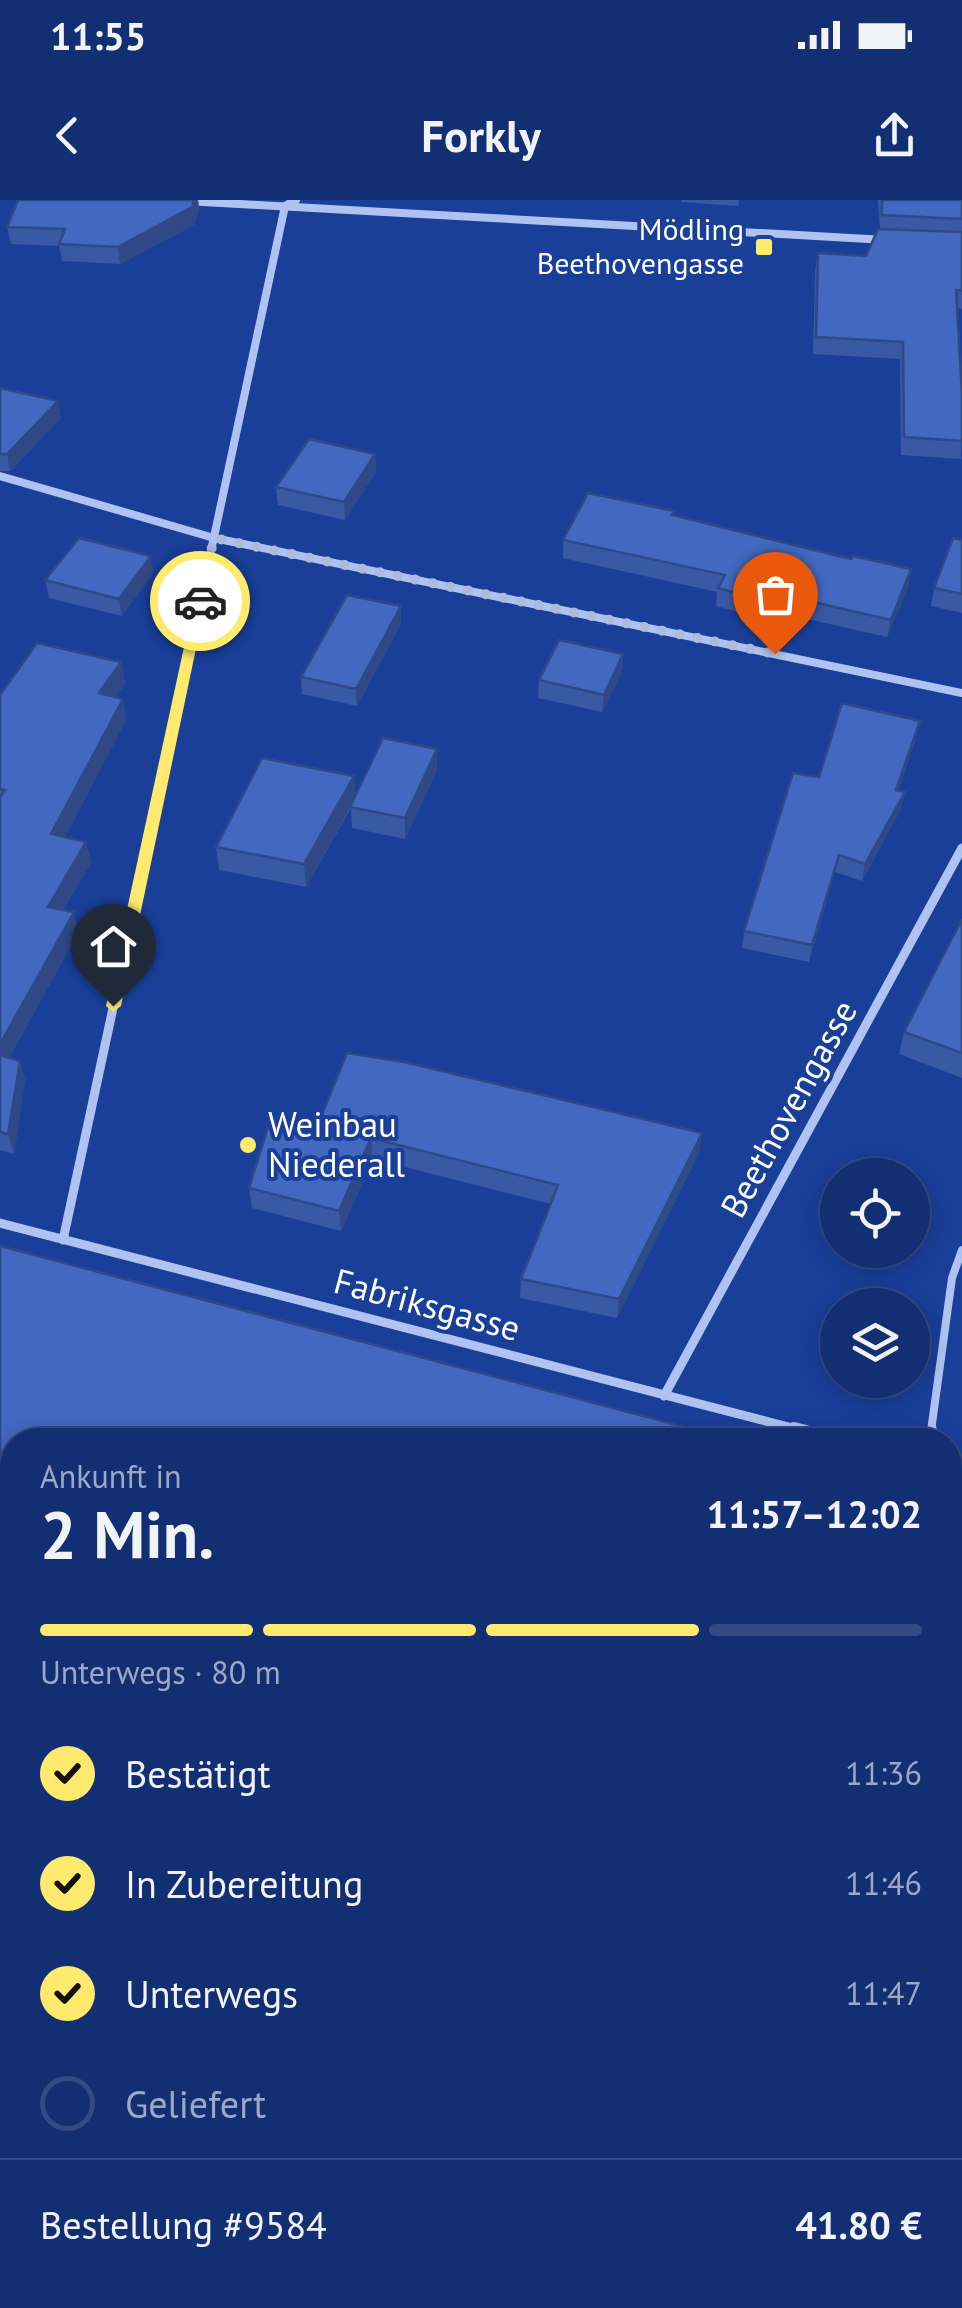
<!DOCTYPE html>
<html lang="de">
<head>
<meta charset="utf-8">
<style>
  body { margin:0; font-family:"PT Sans",sans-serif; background:#1c3778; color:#f1f3f6; height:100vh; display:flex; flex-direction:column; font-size:38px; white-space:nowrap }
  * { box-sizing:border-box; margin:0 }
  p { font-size:32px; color:#9da9c4 }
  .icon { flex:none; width:55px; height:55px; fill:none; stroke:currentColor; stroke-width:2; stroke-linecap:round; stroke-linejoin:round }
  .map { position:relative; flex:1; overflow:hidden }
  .sheet { position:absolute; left:0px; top:1228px; width:962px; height:882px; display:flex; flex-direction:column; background:#132f73; border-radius:40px 40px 0 0; box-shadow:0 5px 25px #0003,0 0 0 2px #324a85 }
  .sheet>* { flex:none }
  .fabs { position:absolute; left:820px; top:958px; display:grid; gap:20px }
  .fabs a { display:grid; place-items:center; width:110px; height:110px; border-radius:50%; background:#132f73; box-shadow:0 5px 25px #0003,0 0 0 2px #324a85; font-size:50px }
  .pin { position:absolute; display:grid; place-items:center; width:85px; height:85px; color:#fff; margin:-102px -42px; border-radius:50% 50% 50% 0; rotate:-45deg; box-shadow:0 0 10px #0007 }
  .pin .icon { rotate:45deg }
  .courier { position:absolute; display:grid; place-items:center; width:100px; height:100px; margin:-50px; border:8px solid #ffea6e; border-radius:50%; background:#fff; color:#222; box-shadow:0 2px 12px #0007 }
  .overview em { font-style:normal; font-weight:600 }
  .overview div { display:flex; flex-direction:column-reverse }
  .overview { display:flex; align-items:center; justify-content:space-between; height:170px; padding:0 40px }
  h1 { font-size:65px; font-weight:600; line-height:75px }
  .bar { display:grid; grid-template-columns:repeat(4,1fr); gap:15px 10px; align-content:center; height:120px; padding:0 40px }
  .bar i { height:12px; border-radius:8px; background:#324a85 }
  .bar .active { background:#ffea6e }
  .bar p { grid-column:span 4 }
  .line { display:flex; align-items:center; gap:25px; padding:0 40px; border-top:2px solid #324a85 }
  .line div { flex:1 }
  ol { padding:0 40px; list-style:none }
  li { display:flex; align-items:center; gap:30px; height:110px }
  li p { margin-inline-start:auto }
  li .icon { padding:10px; border-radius:50%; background:#ffea6e; color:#111; stroke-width:4 }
  li:last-child { color:#9da9c4 }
  li i { width:55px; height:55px; border:5px solid #324a85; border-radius:50% }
  .status { display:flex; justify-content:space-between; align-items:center; height:70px; padding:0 50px; background:#132f73; direction:ltr }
  .status svg { height:28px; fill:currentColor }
  header { display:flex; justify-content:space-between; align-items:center; height:130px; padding:0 40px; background:#132f73; font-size:45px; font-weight:600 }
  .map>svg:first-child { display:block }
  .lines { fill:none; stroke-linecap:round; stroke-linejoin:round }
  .lane-far1 { stroke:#aec3f1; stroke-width:8 }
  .lane { stroke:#aec3f1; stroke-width:9 }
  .street-far2 { stroke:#aec3f1; stroke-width:8 }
  .street-far1 { stroke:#aec3f1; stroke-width:9 }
  .street { stroke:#aec3f1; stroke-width:12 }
  .wall { fill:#3959a5 }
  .shaded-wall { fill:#2e4986 }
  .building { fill:#4268c0; stroke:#2e4986; stroke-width:2.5 }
  .route { fill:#ffea6e }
  .done { stroke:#aebcdb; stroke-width:10; stroke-dasharray:0 18 }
  .poi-dot { fill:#ffea6e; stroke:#193f99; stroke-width:4 }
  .labels { text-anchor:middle; stroke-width:8; stroke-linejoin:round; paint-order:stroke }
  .far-poi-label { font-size:30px; fill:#fff; stroke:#193f99; text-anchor:end }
  .street-label { font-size:35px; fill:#fff; stroke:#193f99 }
  .poi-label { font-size:35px; fill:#fff; stroke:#193f99; text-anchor:start }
</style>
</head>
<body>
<div class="status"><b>11:55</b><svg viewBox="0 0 49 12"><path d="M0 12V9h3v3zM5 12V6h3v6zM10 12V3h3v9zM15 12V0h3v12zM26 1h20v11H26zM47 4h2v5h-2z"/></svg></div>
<header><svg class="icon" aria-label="back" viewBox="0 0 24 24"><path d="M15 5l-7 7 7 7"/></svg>Forkly<svg class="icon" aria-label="share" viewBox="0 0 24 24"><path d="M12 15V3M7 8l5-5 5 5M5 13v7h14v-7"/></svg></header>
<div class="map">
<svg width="962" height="2108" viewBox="0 0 962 2108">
  <rect width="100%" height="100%" fill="#193f99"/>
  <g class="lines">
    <path class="lane-far1" d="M 931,1231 L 952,1078 L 962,1050"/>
    <path class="lane" d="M 930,1240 L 932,1228"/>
    <path class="street-far2" d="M 168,0 L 886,40
      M 0,276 L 214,338 L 962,493
      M 170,542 L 285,6 L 296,0"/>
    <path class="street-far1" d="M 0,1023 L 804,1231
      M 63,1040 L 171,539
      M 664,1196 L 962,648"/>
    <path class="street" d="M 794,1228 L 840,1240
      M 950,1268 L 962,1271"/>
  </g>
  <path class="wall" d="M 18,0 L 198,0 L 199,9 L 194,25 L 120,64 L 62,61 L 59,46 L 11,44 L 7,27 Z
    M 681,0 L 739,0 L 738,6 L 681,2 Z
    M 878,0 L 962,0 L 962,109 L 957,108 L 962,194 L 961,259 L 901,255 L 900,159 L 813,154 L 815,71 L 818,53 L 866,56 L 880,29 Z
    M 0,188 L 61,218 L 10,271 L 0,271 Z
    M 375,254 L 376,272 L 345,320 L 278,305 L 276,287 Z
    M 673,315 L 851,359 L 911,369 L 908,387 L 887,437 L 781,413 L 776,422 L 716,406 L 717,392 L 563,358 L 563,340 Z
    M 962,340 L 962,413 L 931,406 L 934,388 Z
    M 153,373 L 122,416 L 49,398 L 45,380 Z
    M 401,406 L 401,424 L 357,506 L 302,494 L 301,477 Z
    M 623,454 L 622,472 L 602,512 L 538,498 L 539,480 Z
    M 121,462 L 125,484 L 115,497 L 123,499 L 126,520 L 65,637 L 86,642 L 91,663 L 63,710 L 74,712 L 78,733 L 9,858 L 20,861 L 25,880 L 14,954 L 0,950 L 0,495 Z
    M 916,538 L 898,591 L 901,609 L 862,681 L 835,672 L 809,762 L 742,748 L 744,731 Z
    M 437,549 L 437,570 L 405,639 L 352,628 L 351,608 L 306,687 L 219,670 L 216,647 L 354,576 L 355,597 Z
    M 962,719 L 962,878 L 899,854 L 904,832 Z
    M 314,934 L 699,953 L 617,1118 L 520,1098 L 521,1079 L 551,1004 L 373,959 L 341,1031 L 252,1008 L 249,988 Z
    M 0,1046 L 12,1240 L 12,1800 L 0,1796 Z
    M 962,1579 L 962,1991 L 950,1989 L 950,1650 Z"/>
  <path class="shaded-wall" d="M 194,0 L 198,0 L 199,9 L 194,25 L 120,64 L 118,47 Z
    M 58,201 L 61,218 L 10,271 L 7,254 Z
    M 375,254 L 376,272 L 345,320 L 344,302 Z
    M 151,356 L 153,373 L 122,416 L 119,399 Z
    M 911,369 L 908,387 L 887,437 L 891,420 Z
    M 783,395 L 781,413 L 776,422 L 778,404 Z
    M 401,406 L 401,424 L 357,506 L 356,489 Z
    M 623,454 L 622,472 L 602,512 L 604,495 Z
    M 121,462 L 125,484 L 103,514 L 99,493 Z
    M 123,499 L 126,520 L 56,655 L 51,634 Z
    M 920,521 L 916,538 L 892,608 L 896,590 Z
    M 437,549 L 437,570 L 405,639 L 405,618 Z
    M 354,576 L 355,599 L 306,687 L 304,664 Z
    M 905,592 L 901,609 L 862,681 L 865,664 Z
    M 86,642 L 91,663 L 53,727 L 48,707 Z
    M 839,655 L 835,672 L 809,762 L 812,745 Z
    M 74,712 L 78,733 L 0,874 L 0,844 Z
    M 20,861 L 25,880 L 14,954 L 8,934 Z
    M 702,933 L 699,953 L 617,1118 L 619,1099 Z
    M 371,938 L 373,959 L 341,1031 L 339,1011 Z"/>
  <path class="building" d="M 18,0 L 194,0 L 192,7 L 118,47 L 59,44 L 65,29 L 7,27 Z
    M 882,0 L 962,0 L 962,19 L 882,15 Z
    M 878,29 L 962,32 L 962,91 L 956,90 L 962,194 L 962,241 L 904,237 L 903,142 L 816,137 L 818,53 L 866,56 Z
    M 0,188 L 58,201 L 7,254 L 0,254 Z
    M 309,239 L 375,254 L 344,302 L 276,287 Z
    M 588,293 L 674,311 L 672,315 L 851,359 L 853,356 L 911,369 L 891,420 L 783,395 L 778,404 L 718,388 L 725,375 L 563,340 Z
    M 79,338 L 151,356 L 119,399 L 45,380 Z
    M 953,338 L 962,340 L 962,394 L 934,388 Z
    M 347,395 L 401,406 L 356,489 L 301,477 Z
    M 559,440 L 623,454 L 604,495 L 539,480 Z
    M 37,443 L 121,462 L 99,493 L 123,499 L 51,634 L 86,642 L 48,707 L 74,712 L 0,844 L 0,597 L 5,590 L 0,589 L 0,495 Z
    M 842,503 L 920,521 L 896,590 L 905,592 L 865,664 L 839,655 L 812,745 L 744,731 L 793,573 L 819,577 Z
    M 383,538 L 437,549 L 405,618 L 350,607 Z
    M 262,558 L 354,576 L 304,664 L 216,647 Z
    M 962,719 L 962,853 L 904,832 Z
    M 347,853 L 404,862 L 702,933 L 619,1099 L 521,1079 L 558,985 L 371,938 L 339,1011 L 249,988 L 268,927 L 314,934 Z
    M 0,855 L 20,861 L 8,934 L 0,932 Z
    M 0,1046 L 734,1240 L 12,1240 L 12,1788 L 0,1784 Z
    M 962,1617 L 962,1977 L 950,1975 L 950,1687 Z"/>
  <path class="route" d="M 200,397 L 206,401 L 121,806 L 113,812 L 106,806 L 194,401 Z"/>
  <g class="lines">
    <path class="done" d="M 200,401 L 214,338 L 775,454"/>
  </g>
  <g class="poi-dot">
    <rect x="754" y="37" width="20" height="20" rx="5"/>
    <circle cx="248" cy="945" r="10"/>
  </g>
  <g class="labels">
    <g class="far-poi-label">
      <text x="744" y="40">Mödling<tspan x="744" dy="34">Beethovengasse</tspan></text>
    </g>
    <g class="street-label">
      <text transform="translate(789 909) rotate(-61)" y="12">Beethovengasse</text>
      <text transform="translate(427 1105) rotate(15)" y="12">Fabriksgasse</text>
    </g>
    <g class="poi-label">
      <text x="268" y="937">Weinbau<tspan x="268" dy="40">Niederall</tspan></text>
    </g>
  </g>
</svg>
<div class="fabs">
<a><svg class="icon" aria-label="locate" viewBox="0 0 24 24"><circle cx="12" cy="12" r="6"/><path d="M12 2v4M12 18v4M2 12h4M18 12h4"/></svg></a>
<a><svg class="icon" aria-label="layers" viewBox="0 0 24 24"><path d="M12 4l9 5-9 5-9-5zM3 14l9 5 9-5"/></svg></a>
</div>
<div class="pin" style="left:775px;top:454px;background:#ea580c"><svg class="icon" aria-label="bag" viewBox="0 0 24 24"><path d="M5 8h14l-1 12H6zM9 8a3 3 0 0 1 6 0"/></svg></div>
<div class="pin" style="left:113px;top:806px;background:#1f2937"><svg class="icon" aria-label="home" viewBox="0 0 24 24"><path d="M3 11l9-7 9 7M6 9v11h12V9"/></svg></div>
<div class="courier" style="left:200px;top:401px"><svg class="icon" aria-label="car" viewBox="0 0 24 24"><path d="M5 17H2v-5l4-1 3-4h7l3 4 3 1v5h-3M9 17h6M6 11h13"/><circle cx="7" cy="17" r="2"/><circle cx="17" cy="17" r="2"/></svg></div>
<section class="sheet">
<div class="overview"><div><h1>2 Min.</h1><p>Ankunft in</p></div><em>11:57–12:02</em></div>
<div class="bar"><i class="active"></i><i class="active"></i><i class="active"></i><i></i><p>Unterwegs · 80 m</p></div>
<ol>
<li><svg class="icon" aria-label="check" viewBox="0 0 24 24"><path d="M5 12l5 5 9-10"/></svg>Bestätigt<p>11:36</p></li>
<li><svg class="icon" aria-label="check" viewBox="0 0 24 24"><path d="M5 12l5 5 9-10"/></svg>In Zubereitung<p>11:46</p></li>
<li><svg class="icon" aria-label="check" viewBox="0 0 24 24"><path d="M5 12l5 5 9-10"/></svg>Unterwegs<p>11:47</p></li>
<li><i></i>Geliefert</li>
</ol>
<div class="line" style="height:130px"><div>Bestellung #9584</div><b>41.80 €</b></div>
</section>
</div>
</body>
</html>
